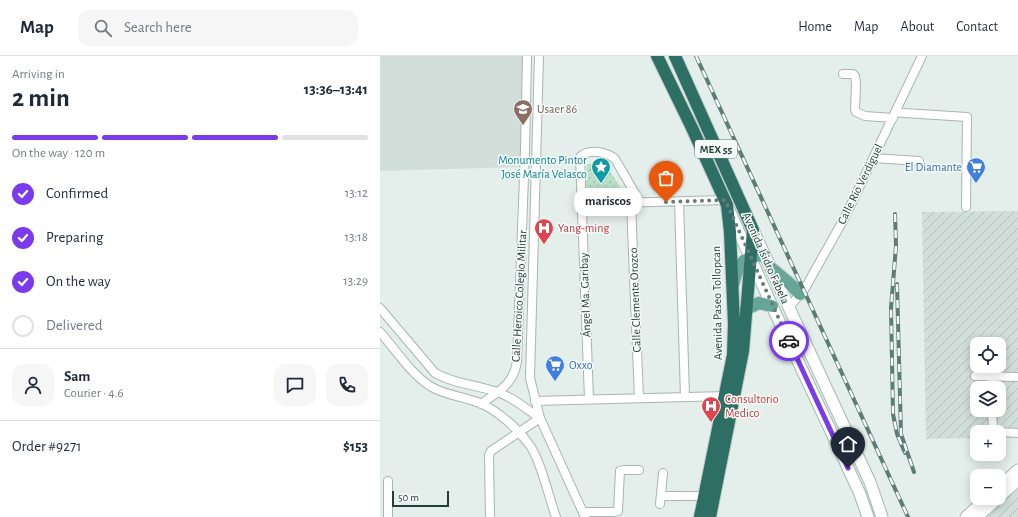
<!DOCTYPE html>
<html lang="en">
<head>
<meta charset="utf-8">
<style>
  body { margin:0; font-family:"Alegreya Sans",sans-serif; background:#f6f6f7; color:#1f2937; height:100vh; display:flex; flex-direction:column; font-size:15px; white-space:nowrap }
  * { box-sizing:border-box; margin:0 }
  p { font-size:13px; color:#747a83 }
  .icon { flex:none; width:22px; height:22px; fill:none; stroke:currentColor; stroke-width:2; stroke-linecap:round; stroke-linejoin:round }
  .map { position:relative; flex:1; overflow:hidden }
  .details { display:flex; flex-direction:column; background:#fff; width:380px }
  .details>* { flex:none }
  .controls { position:absolute; left:590px; top:281px; display:grid; gap:8px }
  .controls a { display:grid; place-items:center; width:36px; height:36px; border-radius:8px; background:#fff; box-shadow:0 2px 10px #0003; font-size:20px }
  .scale { position:absolute; left:12px; bottom:10px; width:57px; box-sizing:border-box; padding-left:4px; border:2px solid #22403a; border-top:0; font-size:11px; line-height:14px; white-space:nowrap; color:#22403a; -webkit-text-stroke:3px #f5faf8; paint-order:stroke }
  .pin { position:absolute; display:grid; place-items:center; width:34px; height:34px; color:#fff; margin:-41px -17px; border-radius:50% 50% 50% 0; rotate:-45deg; box-shadow:0 0 4px #0007 }
  .pin .icon { rotate:45deg }
  .courier { position:absolute; display:grid; place-items:center; width:40px; height:40px; margin:-20px; border:3px solid #7c3aed; border-radius:50%; background:#fff; color:#222; box-shadow:0 1px 5px #0007 }
  .bubble { position:absolute; height:28px; border-radius:12px; background:#fff; box-shadow:0 2px 10px #0003; font-size:13px; font-weight:600; line-height:28px; text-align:center }
  .summary em { font-style:normal; font-weight:600 }
  .summary div { display:flex; flex-direction:column-reverse }
  .summary { display:flex; align-items:center; justify-content:space-between; height:68px; padding:0 12px }
  h1 { font-size:26px; font-weight:600; line-height:30px }
  .bar { display:grid; grid-template-columns:repeat(4,1fr); gap:6px 4px; align-content:center; height:48px; padding:0 12px }
  .bar i { height:5px; border-radius:3px; background:#e0e1e3 }
  .bar .active { background:#7c3aed }
  .bar p { grid-column:span 4 }
  .line { display:flex; align-items:center; gap:10px; padding:0 12px; border-top:1px solid #e0e1e3 }
  .line div { flex:1 }
  .round { display:grid; place-items:center; flex:none; width:42px; height:42px; border-radius:12px; background:#f6f6f7 }
  ol { padding:0 12px; list-style:none }
  li { display:flex; align-items:center; gap:12px; height:44px }
  li p { margin-inline-start:auto }
  li .icon { padding:4px; border-radius:50%; background:#7c3aed; color:#fff; stroke-width:4 }
  li:last-child { color:#747a83 }
  li i { width:22px; height:22px; border:2px solid #e0e1e3; border-radius:50% }
  header { display:flex; align-items:center; gap:24px; box-sizing:border-box; height:56px; padding:0 20px; background:#fff; border-bottom:1px solid #e0e1e3 }
  header strong { font-size:19px }
  nav { display:flex; gap:22px; margin-inline-start:auto; font-size:14px }
  .search { width:280px; height:36px; background:#f6f6f7; display:flex; align-items:center; gap:10px; box-sizing:border-box; padding:0 14px; border-radius:12px; color:#747a83; font-size:15px }
  main { display:flex; flex:1; min-height:0 }
  .map>svg:first-child { display:block }
  .built { fill:#d2ded9 }
  .industrial { fill:url(#industrial-furrows); fill-rule:evenodd }
  .park { fill:url(#park-dots) }
  .lines { fill:none; stroke-linecap:round; stroke-linejoin:round }
  .street-casing { stroke:#a6b6b2; stroke-width:10 }
  .secondary-casing { stroke:#a2bab3; stroke-width:13 }
  .primary-casing { stroke:#c1cac8; stroke-width:14 }
  .highway-casing { stroke:#c1cac8; stroke-width:14 }
  .street { stroke:#fff; stroke-width:8 }
  .secondary { stroke:#fff; stroke-width:11 }
  .primary { stroke:#67a599; stroke-width:12 }
  .highway { stroke:#2d6e65; stroke-width:12 }
  .rail-casing { stroke:#5d7c75; stroke-width:4 }
  .rail { stroke:#f5faf8; stroke-width:2.5; stroke-dasharray:8; stroke-linecap:butt }
  .done { stroke:#667d78; stroke-width:4; stroke-dasharray:0 7.2 }
  .route { stroke:#7c3aed; stroke-width:5 }
  .labels { text-anchor:middle; stroke-width:3; stroke-linejoin:round; paint-order:stroke }
  .shield { fill:#f5faf8; stroke:#617873; stroke-width:1 }
  .shield-label { font-size:11px; font-weight:bold; fill:#22403a }
  .education-label { font-size:12px; fill:#785e54; stroke:#f5faf8; text-anchor:start }
  .culture-label { font-size:12px; fill:#0d838f; stroke:#f5faf8; text-anchor:end }
  .shop-label { font-size:12px; fill:#366cbe; stroke:#f5faf8; text-anchor:end }
  .street-label { font-size:12px; fill:#22403a; stroke:#f5faf8 }
  .health-label { font-size:12px; fill:#be3a42; stroke:#f5faf8; text-anchor:start }
</style>
</head>
<body>
<header>
<strong>Map</strong>
<div class="search"><svg class="icon" aria-label="search" viewBox="0 0 24 24"><circle cx="10" cy="10" r="6"/><path d="M15 15l6 6"/></svg>Search here</div>
<nav><a>Home</a><a>Map</a><a>About</a><a>Contact</a></nav>
</header>
<main>
<section class="details">
<div class="summary"><div><h1>2 min</h1><p>Arriving in</p></div><em>13:36–13:41</em></div>
<div class="bar"><i class="active"></i><i class="active"></i><i class="active"></i><i></i><p>On the way · 120 m</p></div>
<ol>
<li><svg class="icon" aria-label="check" viewBox="0 0 24 24"><path d="M5 12l5 5 9-10"/></svg>Confirmed<p>13:12</p></li>
<li><svg class="icon" aria-label="check" viewBox="0 0 24 24"><path d="M5 12l5 5 9-10"/></svg>Preparing<p>13:18</p></li>
<li><svg class="icon" aria-label="check" viewBox="0 0 24 24"><path d="M5 12l5 5 9-10"/></svg>On the way<p>13:29</p></li>
<li><i></i>Delivered</li>
</ol>
<div class="line" style="height:72px"><a class="round"><svg class="icon" aria-label="person" viewBox="0 0 24 24"><circle cx="12" cy="8" r="4"/><path d="M4 21q1-7 8-7t8 7"/></svg></a><div><b>Sam</b><p>Courier · 4.6</p></div><a class="round"><svg class="icon" aria-label="chat" viewBox="0 0 24 24"><path d="M4 5h16v11H9l-5 4z"/></svg></a><a class="round"><svg class="icon" aria-label="phone" viewBox="0 0 24 24"><path d="M5 4h4l2 5-3 2q2 4 5 5l2-3 5 2v4C11 20 4 13 5 4z"/></svg></a></div>
<div class="line" style="height:52px"><div>Order #9271</div><b>$153</b></div>
</section>
<div class="map">
<svg width="638" height="461" viewBox="0 0 638 461">
  <defs>
    <pattern id="industrial-furrows" width="10" height="10" patternUnits="userSpaceOnUse"><rect width="10" height="10" fill="#d2ded9"/><path d="M-1 1l2-2M0 10L10 0M9 11l2-2" fill="none" stroke="#b4c0bb"/></pattern>
    <pattern id="park-dots" width="8" height="8" patternUnits="userSpaceOnUse"><rect width="8" height="8" fill="#bcdfc8"/><path d="M2 2h.1M6 6h.1" fill="none" stroke="#a1c0ad" stroke-width="1.8" stroke-linecap="round"/></pattern>
  </defs>
  <rect width="100%" height="100%" fill="#e4eeea"/>
  <path class="built" d="M 0,0 L 144,0 L 140,111 L 0,115 Z"/>
  <path class="industrial" d="M 638,155 L 638,381 L 619,382 L 619,376 L 597,376 L 597,382 L 546,383 L 542,156 ZM 597,288 L 619,288 L 619,310 L 597,310 ZM 597,332 L 619,332 L 619,354 L 597,354 Z
    M 638,433 L 638,461 L 606,461 Z"/>
  <path class="park" d="M 207,108 L 225,108 L 247,141 L 225,144 L 206,142 Z"/>
  <g class="lines">
    <defs>
      <path id="street" d="M 159,0 L 150,322 L 160,362 L 205,461
        M 463,18 L 473,18 L 475,20 L 476,27 L 475,53 L 476,56 L 485,60 L 513,62
        M 516,56 L 524,57 L 587,61 L 586,151
        M 493,102 L 539,105
        M 299,145 L 305,341
        M 251,147 L 259,342
        M 202,148 L 345,144
        M 409,251 L 424,234 L 465,161 L 542,0
        M 0,252 L 55,317 C 74,328 97,329 117,336 C 133,341 146,353 160,362
        M 0,276 C 15,293 31,318 50,330 C 65,340 85,340 102,348 C 119,356 137,372 148,387 C 160,401 169,442 176,461
        M 595,320 L 638,321
        M 612,321 L 612,332
        M 209,343 L 200,101 C 209,92 227,96 235,103 L 260,146
        M 155,345 L 346,340
        M 101,348 C 119,335 133,329 137,306 L 145,94 L 147,0
        M 612,354 L 613,372 L 619,376
        M 619,376 L 638,377
        M 8,425 L 8,461
        M 281,440 L 325,440
        M 280,448 L 283,417
        M 203,456 L 234,456 L 238,455 L 240,415 L 244,414 L 259,414
        M 110,461 L 109,399 L 111,395 L 160,362"/>
      <path id="secondary" d="M 349,154 L 392,250 L 456,386 L 480,438 L 488,461
        M 373,174 L 490,426 L 502,461
        M 619,431 L 638,414
        M 619,441 L 638,424
        M 586,461 L 607,442
        M 597,461 L 618,442"/>
      <path id="primary" d="M 391,212 L 409,227 L 420,238
        M 353,228 C 359,207 362,201 384,199
        M 366,253 L 379,247 L 392,250
        M 456,386 L 469,380"/>
      <path id="highway" d="M 277,0 L 312,72 L 347,149 L 350,176 L 354,268 L 353,299 L 320,461
        M 295,0 L 373,174 L 363,295 L 330,461"/>
    </defs>
    <use href="#street" class="street-casing"/>
    <use href="#secondary" class="secondary-casing"/>
    <use href="#primary" class="primary-casing"/>
    <use href="#highway" class="highway-casing"/>
    <use href="#street" class="street"/>
    <use href="#secondary" class="secondary"/>
    <use href="#primary" class="primary"/>
    <use href="#highway" class="highway"/>
    <defs>
      <path id="rail" d="M 316,0 L 528,461
        M 515,158 L 516,190 L 511,252 L 513,358 L 517,378 L 525,397
        M 517,228 L 521,378 L 534,416"/>
    </defs>
    <use href="#rail" class="rail-casing"/>
    <use href="#rail" class="rail"/>
  </g>
  <g class="lines">
    <path class="done" d="M 286,146 L 345,144 L 409,285"/>
    <path class="route" d="M 409,285 L 468,412"/>
  </g>
  <defs>
    <symbol id="school-pin" viewBox="-11 -11 22 30"><path d="M0 17L-7.5 6A9.5 9.5 0 1 1 7.5 6Z" fill="#8d6e63" stroke="#f5faf8"/><path d="M0-5L7-2L0 1L-7-2ZM-4 1L0 2.5L4 1V4Q0 6-4 4Z" fill="#fff"/></symbol>
    <symbol id="sight-pin" viewBox="-11 -11 22 30"><path d="M0 17L-7.5 6A9.5 9.5 0 1 1 7.5 6Z" fill="#0f9aa8" stroke="#f5faf8"/><path d="M0-6L1.8-2.2L6-1.7L2.9 1.2L3.7 5.4L0 3.3L-3.7 5.4L-2.9 1.2L-6-1.7L-1.8-2.2Z" fill="#fff"/></symbol>
    <symbol id="supermarket-pin" viewBox="-11 -11 22 30"><path d="M0 17L-7.5 6A9.5 9.5 0 1 1 7.5 6Z" fill="#3f7fe0" stroke="#f5faf8"/><path d="M-6-5.5h2.5l.6 2H6L4.5 2H-2.5L-4.4-4H-6ZM-1.5 3.2a1.3 1.3 0 1 0 .1 0ZM3 3.2a1.3 1.3 0 1 0 .1 0Z" fill="#fff"/></symbol>
    <symbol id="hospital-pin" viewBox="-11 -11 22 30"><path d="M0 17L-7.5 6A9.5 9.5 0 1 1 7.5 6Z" fill="#e0444e" stroke="#f5faf8"/><path d="M-5-5h3v3.5h4V-5h3V5h-3V1.5h-4V5h-3Z" fill="#fff"/></symbol>
  </defs>
  <g fill-rule="evenodd">
    <use href="#school-pin" x="132" y="42" width="22" height="30"/>
    <use href="#sight-pin" x="210" y="100" width="22" height="30"/>
    <use href="#supermarket-pin" x="585" y="100" width="22" height="30"/>
    <use href="#hospital-pin" x="153" y="161" width="22" height="30"/>
    <use href="#supermarket-pin" x="164" y="298" width="22" height="30"/>
    <use href="#hospital-pin" x="320" y="339" width="22" height="30"/>
  </g>
  <g class="labels">
    <rect class="shield" x="315" y="84" width="42" height="18" rx="3"/>
    <g class="shield-label">
      <text x="336" y="97">MEX 55</text>
    </g>
    <g class="education-label">
      <text x="157" y="57">Usaer 86</text>
    </g>
    <g class="culture-label">
      <text x="207" y="108">Monumento Pintor<tspan x="207" dy="14">José María Velasco</tspan></text>
    </g>
    <g class="shop-label">
      <text x="582" y="115">El Diamante</text>
      <text x="189" y="313" text-anchor="start">Oxxo</text>
    </g>
    <g class="street-label">
      <text transform="translate(480 128) rotate(-64)" y="4">Calle Río Verdiguel</text>
      <text transform="translate(386 202) rotate(66)" y="4">Avenida Isidro Fabela</text>
      <text transform="translate(205 239) rotate(-92)" y="4">Ángel Ma. Garibay</text>
      <text transform="translate(139 240) rotate(-87)" y="4">Calle Heroico Colegio Militar</text>
      <text transform="translate(255 244) rotate(-92)" y="4">Calle Clemente Orozco</text>
      <text transform="translate(337 247) rotate(-91)" y="4">Avenida Paseo Tollopcan</text>
    </g>
    <g class="health-label">
      <text x="178" y="176">Yang-ming</text>
      <text x="345" y="347">Consultorio<tspan x="345" dy="14">Medico</tspan></text>
    </g>
  </g>
</svg>
<div class="controls">
<a><svg class="icon" aria-label="locate" viewBox="0 0 24 24"><circle cx="12" cy="12" r="6"/><path d="M12 2v4M12 18v4M2 12h4M18 12h4"/></svg></a>
<a><svg class="icon" aria-label="layers" viewBox="0 0 24 24"><path d="M12 4l9 5-9 5-9-5zM3 14l9 5 9-5"/></svg></a>
<a>+</a>
<a>−</a>
</div>
<div class="scale">50 m</div>
<div class="pin" style="left:286px;top:146px;background:#ea580c"><svg class="icon" aria-label="bag" viewBox="0 0 24 24"><path d="M5 8h14l-1 12H6zM9 8a3 3 0 0 1 6 0"/></svg></div>
<div class="pin" style="left:468px;top:412px;background:#1f2937"><svg class="icon" aria-label="home" viewBox="0 0 24 24"><path d="M3 11l9-7 9 7M6 9v11h12V9"/></svg></div>
<div class="courier" style="left:409px;top:285px"><svg class="icon" aria-label="car" viewBox="0 0 24 24"><path d="M5 17H2v-5l4-1 3-4h7l3 4 3 1v5h-3M9 17h6M6 11h13"/><circle cx="7" cy="17" r="2"/><circle cx="17" cy="17" r="2"/></svg></div>
<div class="bubble" style="left:194px;top:132px;width:68px">mariscos</div>
</div>
</main>
</body>
</html>
